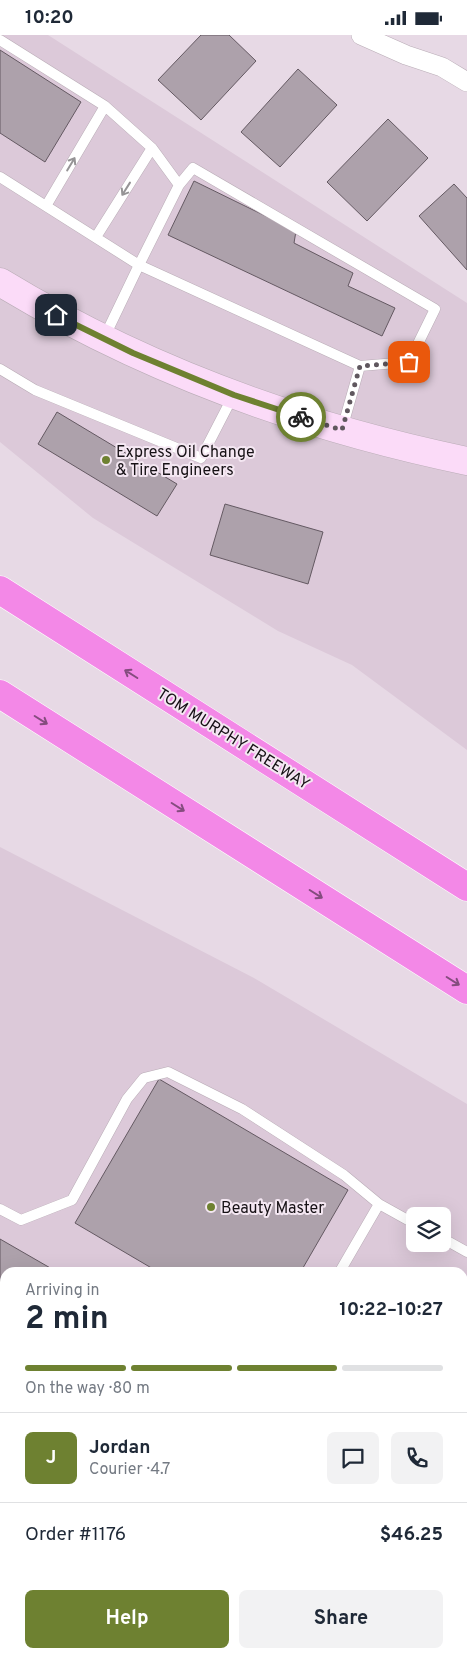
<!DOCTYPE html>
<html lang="en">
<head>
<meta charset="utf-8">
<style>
  body { margin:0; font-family:Overpass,sans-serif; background:#f2f2f3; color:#1f2937; height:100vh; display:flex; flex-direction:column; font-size:19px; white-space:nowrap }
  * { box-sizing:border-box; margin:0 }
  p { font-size:16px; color:#747a83 }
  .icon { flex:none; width:28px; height:28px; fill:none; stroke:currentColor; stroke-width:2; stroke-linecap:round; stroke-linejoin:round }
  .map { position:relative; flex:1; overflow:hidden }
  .sheet { position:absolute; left:0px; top:1232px; width:468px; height:391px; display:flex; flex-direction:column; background:#fff; border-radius:15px 15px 0 0; box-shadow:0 5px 20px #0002 }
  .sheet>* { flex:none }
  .controls { position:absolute; left:406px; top:1172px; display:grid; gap:10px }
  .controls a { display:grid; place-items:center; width:45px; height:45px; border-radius:8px; background:#fff; box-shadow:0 5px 20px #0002; font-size:25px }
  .pin { position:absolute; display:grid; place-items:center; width:42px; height:42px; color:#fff; margin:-21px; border-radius:10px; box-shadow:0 2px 8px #0006 }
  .courier { position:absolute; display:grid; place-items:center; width:50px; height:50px; margin:-25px; border:4px solid #6e8131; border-radius:50%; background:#fff; color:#222; box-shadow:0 1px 6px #0007 }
  .overview em { font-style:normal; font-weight:700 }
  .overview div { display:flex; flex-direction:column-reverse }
  .overview { display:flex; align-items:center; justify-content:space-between; height:85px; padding:0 25px }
  h1 { font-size:32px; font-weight:700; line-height:38px }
  .bar { display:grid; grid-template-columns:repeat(4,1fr); gap:8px 5px; align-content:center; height:60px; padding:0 25px }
  .bar i { height:6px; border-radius:4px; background:#e0e1e3 }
  .bar .active { background:#6e8131 }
  .bar p { grid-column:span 4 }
  .line { display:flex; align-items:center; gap:12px; padding:0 25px; border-top:1px solid #e0e1e3 }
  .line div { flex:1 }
  .round { display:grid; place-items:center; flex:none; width:52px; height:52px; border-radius:8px; background:#f2f2f3 }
  .button { display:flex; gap:10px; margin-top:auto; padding:10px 25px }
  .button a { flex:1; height:58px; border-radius:8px; background:#6e8131; color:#fff; font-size:20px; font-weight:700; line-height:58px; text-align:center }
  .button a+a { background:#f2f2f3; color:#1f2937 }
  .status { display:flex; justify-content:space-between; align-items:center; height:35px; padding:0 25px; background:#fff; direction:ltr }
  .status svg { height:14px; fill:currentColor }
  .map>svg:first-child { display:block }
  .built { fill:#dcc9d9; fill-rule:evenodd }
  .building { fill:#ada1ab; stroke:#645962 }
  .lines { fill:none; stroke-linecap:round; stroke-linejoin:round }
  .service-casing { stroke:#b9acb6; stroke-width:11 }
  .minor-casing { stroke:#b9acb6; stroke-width:20 }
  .secondary-casing { stroke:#b9acb6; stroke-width:29 }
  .motorway-casing { stroke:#fff; stroke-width:29 }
  .service { stroke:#fff; stroke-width:10 }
  .minor { stroke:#fff; stroke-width:19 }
  .secondary { stroke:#fbdbf8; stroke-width:28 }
  .motorway { stroke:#f388e7; stroke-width:28 }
  .oneway { stroke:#969496 }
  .oneway2 { stroke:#844c7e }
  .done { stroke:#5f575e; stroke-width:5; stroke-dasharray:0 9 }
  .route { stroke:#6e8131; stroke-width:6 }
  .poi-dot { fill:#6e8131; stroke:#f4e7f2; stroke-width:2 }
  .labels { text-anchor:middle; stroke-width:4; stroke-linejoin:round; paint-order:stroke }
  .poi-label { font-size:16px; fill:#161115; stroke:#f4e7f2; text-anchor:start }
  .street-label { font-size:16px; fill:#161115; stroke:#f4e7f2 }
</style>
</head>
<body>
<div class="status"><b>10:20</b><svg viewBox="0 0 49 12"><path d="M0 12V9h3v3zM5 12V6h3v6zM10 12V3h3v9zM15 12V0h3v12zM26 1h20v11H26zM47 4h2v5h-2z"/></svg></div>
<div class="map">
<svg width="467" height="1623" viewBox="0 0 467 1623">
  <rect width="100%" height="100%" fill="#e7d9e5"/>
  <path class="built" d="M 0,0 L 48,0 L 467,268 L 467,715 L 352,630 L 278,596 L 93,483 L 0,407 Z
    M 0,812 L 254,943 L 467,1069 L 467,1623 L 0,1623 ZM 415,1181 L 442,1181 L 442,1209 L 415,1209 ZM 5,1238 L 462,1238 L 462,1619 L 5,1619 Z"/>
  <path class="building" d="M 201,0 L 229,0 L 256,26 L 201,85 L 158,45 Z
    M 0,15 L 81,67 L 45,127 L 0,98 Z
    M 298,34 L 337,70 L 280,132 L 241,97 Z
    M 388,84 L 428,123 L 367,186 L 327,147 Z
    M 194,146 L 296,196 L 294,208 L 353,238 L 348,251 L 395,273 L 382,301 L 168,200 Z
    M 454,149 L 467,163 L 467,235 L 419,181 Z
    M 57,377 L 177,449 L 157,481 L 38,409 Z
    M 225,469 L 323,497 L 308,549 L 210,520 Z
    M 159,1044 L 348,1155 L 300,1238 L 160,1238 L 75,1188 Z
    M 0,1204 L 59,1238 L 5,1238 L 5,1619 L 80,1619 L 78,1623 L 5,1623 L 0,1620 Z"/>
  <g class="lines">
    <defs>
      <path id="service" d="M 0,5 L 105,71 L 152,113 L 179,150 L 193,133 L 435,274 L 409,327 L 360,331
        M 0,142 L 139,230 L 179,150
        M 46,171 L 105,71
        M 96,202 L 152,113
        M 104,303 L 139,230 L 360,331 L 342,394
        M 0,334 L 35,355 L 201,423 L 233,361
        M 379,1169 L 415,1189
        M 0,1174 L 21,1185 L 72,1165 L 127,1064 L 144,1043 L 168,1037 L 242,1074 L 344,1140 L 379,1169 L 339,1238
        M 442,1203 L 467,1217
        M 462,1592 L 467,1584
        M 256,1619 L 264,1623
        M 112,1623 L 115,1619
        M 444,1623 L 447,1619"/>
      <path id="minor" d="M 361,0 L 406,20 L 442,32 L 467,47"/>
      <path id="secondary" d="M 0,247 C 143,334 303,392 467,426"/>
      <path id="motorway" d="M 0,555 L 467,852
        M 0,659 L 467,955"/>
    </defs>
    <use href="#service" class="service-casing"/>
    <use href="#minor" class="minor-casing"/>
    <use href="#secondary" class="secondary-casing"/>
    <use href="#motorway" class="motorway-casing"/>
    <use href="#service" class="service"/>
    <use href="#minor" class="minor"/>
    <use href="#secondary" class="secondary"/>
    <use href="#motorway" class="motorway"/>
  </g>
  <defs><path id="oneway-shaft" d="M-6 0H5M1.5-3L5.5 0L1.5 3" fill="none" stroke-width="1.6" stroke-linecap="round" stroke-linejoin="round" transform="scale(1.25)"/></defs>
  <g class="oneway">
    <use href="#oneway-shaft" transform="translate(71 129) rotate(-59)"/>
    <use href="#oneway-shaft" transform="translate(126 154) rotate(122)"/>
  </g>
  <g class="oneway2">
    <use href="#oneway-shaft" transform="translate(131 639) rotate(-148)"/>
    <use href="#oneway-shaft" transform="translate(41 685) rotate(32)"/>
    <use href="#oneway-shaft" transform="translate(178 772) rotate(32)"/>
    <use href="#oneway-shaft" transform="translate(316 859) rotate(32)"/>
    <use href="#oneway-shaft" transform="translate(453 946) rotate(32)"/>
  </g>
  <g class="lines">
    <path class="done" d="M 301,382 L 342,395 L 360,331 L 409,327"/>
    <path class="route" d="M 56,280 L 133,318 L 234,360 L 301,382"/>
  </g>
  <g class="poi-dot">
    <circle cx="106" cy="425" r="5"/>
    <circle cx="211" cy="1172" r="5"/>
  </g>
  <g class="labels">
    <g class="poi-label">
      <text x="116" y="422">Express Oil Change<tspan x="116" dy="18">&amp; Tire Engineers</tspan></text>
      <text x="221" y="1178">Beauty Master</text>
    </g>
    <g class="street-label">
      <text transform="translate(234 703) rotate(32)" y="6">TOM MURPHY FREEWAY</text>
    </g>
  </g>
</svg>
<div class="controls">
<a><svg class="icon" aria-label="layers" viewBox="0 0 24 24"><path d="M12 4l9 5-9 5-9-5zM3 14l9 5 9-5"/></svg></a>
</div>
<div class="pin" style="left:409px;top:327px;background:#ea580c"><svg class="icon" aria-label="bag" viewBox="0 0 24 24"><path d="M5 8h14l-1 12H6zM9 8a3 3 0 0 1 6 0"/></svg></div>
<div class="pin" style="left:56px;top:280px;background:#1f2937"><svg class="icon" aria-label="home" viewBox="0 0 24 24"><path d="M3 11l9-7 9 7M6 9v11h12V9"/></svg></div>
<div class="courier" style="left:301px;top:382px"><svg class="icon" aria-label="bike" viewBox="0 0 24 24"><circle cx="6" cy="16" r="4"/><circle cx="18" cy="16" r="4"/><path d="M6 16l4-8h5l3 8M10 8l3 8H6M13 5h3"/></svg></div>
<section class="sheet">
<div class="overview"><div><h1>2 min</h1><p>Arriving in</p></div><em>10:22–10:27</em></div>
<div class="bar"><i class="active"></i><i class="active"></i><i class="active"></i><i></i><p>On the way · 80 m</p></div>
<div class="line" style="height:90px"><b class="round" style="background:#6e8131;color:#fff">J</b><div><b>Jordan</b><p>Courier · 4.7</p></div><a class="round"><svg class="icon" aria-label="chat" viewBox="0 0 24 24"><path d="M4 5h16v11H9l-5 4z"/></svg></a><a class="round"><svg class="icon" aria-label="phone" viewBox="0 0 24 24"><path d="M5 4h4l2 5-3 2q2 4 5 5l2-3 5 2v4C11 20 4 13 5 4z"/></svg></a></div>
<div class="line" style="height:65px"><div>Order #1176</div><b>$46.25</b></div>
<div class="button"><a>Help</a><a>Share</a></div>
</section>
</div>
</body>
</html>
